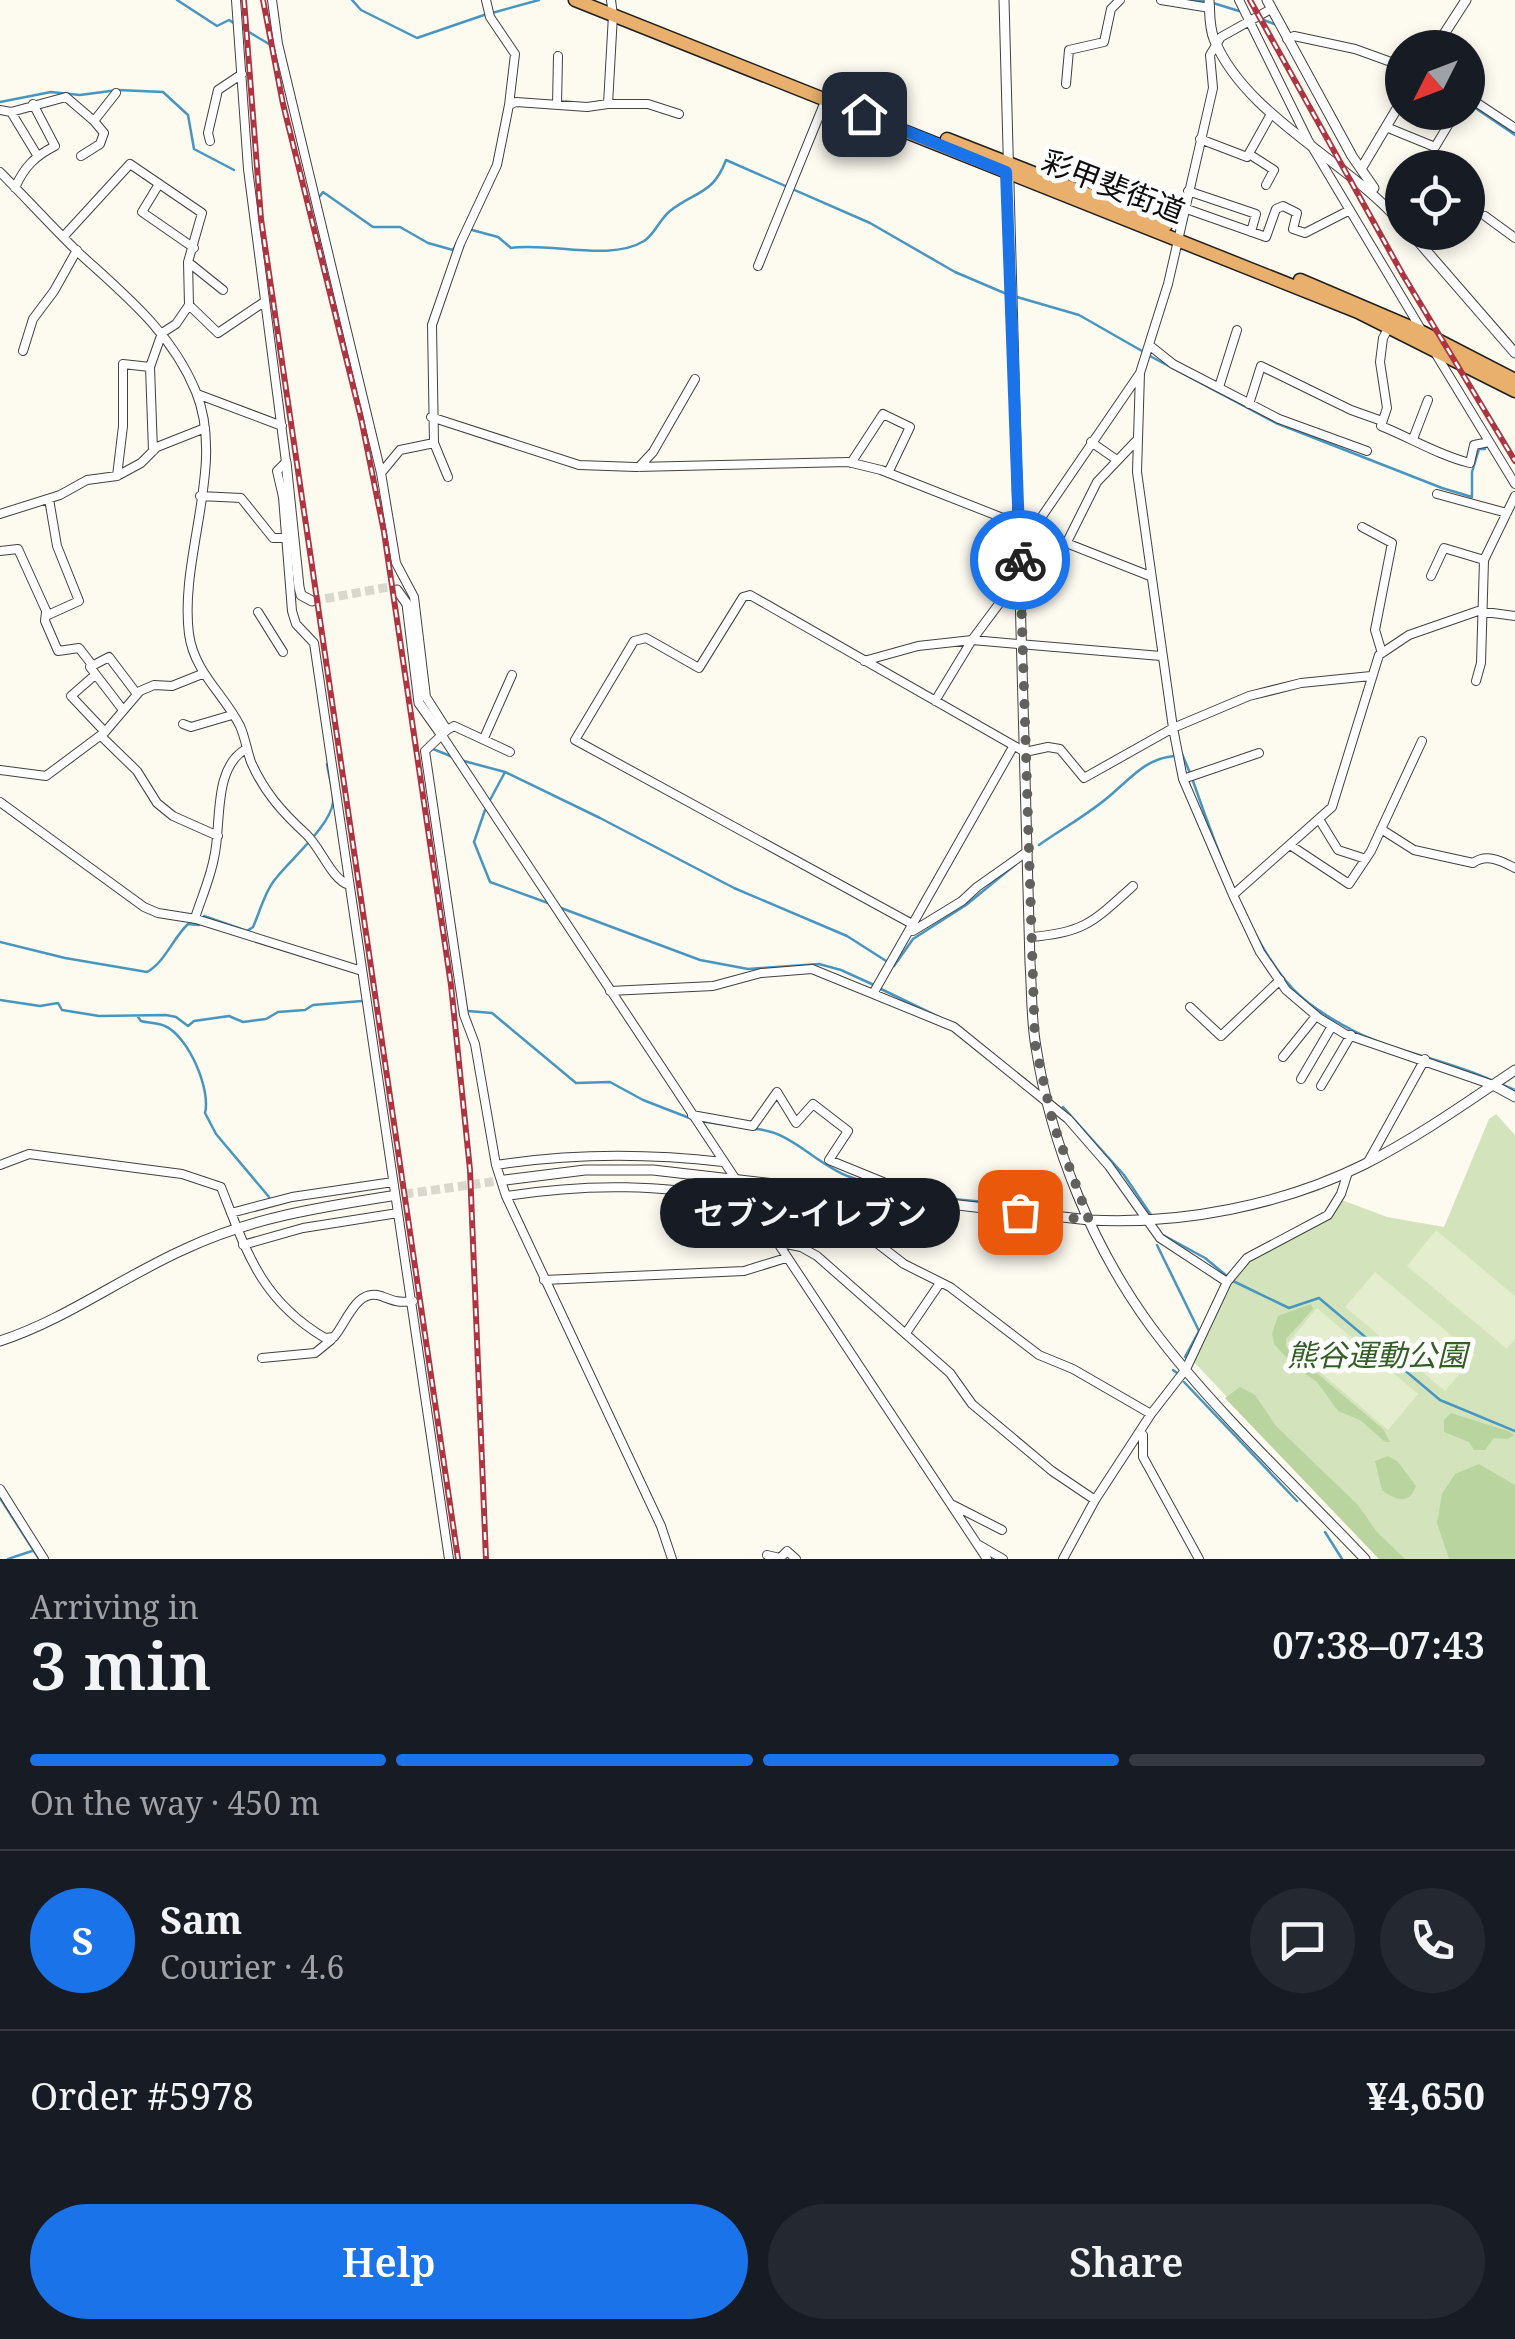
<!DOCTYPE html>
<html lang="en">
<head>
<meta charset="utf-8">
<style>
  body { margin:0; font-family:"Noto Serif","Noto Sans JP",serif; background:#242831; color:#f1f3f6; height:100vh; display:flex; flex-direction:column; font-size:38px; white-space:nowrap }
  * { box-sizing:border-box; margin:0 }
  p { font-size:32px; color:#9ea1a6 }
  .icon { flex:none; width:55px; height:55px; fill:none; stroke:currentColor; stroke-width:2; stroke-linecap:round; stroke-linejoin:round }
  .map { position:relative; height:1559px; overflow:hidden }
  .side { display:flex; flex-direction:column; background:#171b24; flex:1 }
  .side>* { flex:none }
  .needle { width:65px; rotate:228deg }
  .tools { position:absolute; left:1385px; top:30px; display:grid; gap:20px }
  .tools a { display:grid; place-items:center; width:100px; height:100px; border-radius:50%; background:#171b24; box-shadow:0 5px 15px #0003; font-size:50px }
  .pin { position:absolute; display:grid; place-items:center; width:85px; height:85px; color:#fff; margin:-42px; border-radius:20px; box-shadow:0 5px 15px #0006 }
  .courier { position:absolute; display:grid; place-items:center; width:100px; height:100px; margin:-50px; border:8px solid #1a73e8; border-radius:50%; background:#fff; color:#222; box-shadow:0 2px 12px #0007 }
  .bubble { position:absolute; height:70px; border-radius:35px; background:#171b24; box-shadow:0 5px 15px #0003; font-size:32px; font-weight:600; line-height:70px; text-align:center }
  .summary em { font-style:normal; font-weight:600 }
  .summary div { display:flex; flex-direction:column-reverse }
  .summary { display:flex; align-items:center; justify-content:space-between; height:170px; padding:0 30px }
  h1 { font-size:65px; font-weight:600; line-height:75px }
  .bar { display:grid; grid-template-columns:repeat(4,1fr); gap:15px 10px; align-content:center; height:120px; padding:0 30px }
  .bar i { height:12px; border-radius:8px; background:#363941 }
  .bar .on { background:#1a73e8 }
  .bar p { grid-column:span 4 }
  .line { display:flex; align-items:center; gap:25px; padding:0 30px; border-top:2px solid #363941 }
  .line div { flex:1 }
  .round { display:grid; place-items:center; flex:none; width:105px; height:105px; border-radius:52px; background:#242831 }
  .cta { display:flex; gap:20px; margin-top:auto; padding:20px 30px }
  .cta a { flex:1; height:115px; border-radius:60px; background:#1a73e8; color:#fff; font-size:40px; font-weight:600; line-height:115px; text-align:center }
  .cta a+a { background:#242831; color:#f1f3f6 }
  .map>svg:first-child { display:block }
  .green { fill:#d3e4bd }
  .forest { fill:#b9d49e }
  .pitch { fill:#e4edcd }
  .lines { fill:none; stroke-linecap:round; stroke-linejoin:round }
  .stream { stroke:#4896bf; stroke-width:2.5 }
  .tertiary-tunnel { stroke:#d9d7ce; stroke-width:9; stroke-dasharray:9 4.5; stroke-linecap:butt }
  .minor-casing { stroke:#414141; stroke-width:10 }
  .tertiary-casing { stroke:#414141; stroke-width:11 }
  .trunk-casing { stroke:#1f1f1f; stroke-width:15 }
  .minor { stroke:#fff; stroke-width:8 }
  .tertiary { stroke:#fff; stroke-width:9 }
  .trunk { stroke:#e8b06c; stroke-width:12 }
  .rail-casing { stroke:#af3441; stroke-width:6 }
  .rail { stroke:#fff; stroke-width:2.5; stroke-dasharray:8; stroke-linecap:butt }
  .done { stroke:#62615d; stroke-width:10; stroke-dasharray:0 18 }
  .route { stroke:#1a73e8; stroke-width:12 }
  .labels { text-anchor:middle; stroke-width:10; stroke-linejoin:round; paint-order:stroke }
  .street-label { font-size:30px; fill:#0e0e0e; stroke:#fff }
  .park-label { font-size:30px; font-style:italic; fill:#345e25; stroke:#fff }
</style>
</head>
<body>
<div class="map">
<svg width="1515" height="1559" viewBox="0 0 1515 1559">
  <rect width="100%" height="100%" fill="#fdfaf0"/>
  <path class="green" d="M 1496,1114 L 1515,1135 L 1515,1559 L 1379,1559 L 1194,1362 C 1208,1330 1219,1289 1245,1265 C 1274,1238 1319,1233 1342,1200 L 1387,1217 L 1444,1227 L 1489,1119 Z"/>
  <path class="forest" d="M 1311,1304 L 1313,1309 L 1286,1339 L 1286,1347 L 1383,1429 L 1390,1442 L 1385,1442 L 1360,1420 L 1338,1411 L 1317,1382 L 1293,1365 L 1274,1344 L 1272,1334 L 1278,1316 Z
    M 1240,1387 L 1255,1395 L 1276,1426 L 1358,1505 L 1377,1532 L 1405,1559 L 1379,1559 L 1225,1398 Z
    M 1451,1413 L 1508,1431 L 1514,1435 L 1508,1439 L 1494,1438 L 1485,1450 L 1474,1450 L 1469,1442 L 1444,1432 L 1444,1420 Z
    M 1388,1456 L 1398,1462 L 1416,1486 C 1409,1506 1395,1500 1382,1490 L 1375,1461 Z
    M 1479,1464 L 1515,1485 L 1515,1559 L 1449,1559 L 1437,1523 L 1442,1494 L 1455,1474 Z"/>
  <path class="pitch" d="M 1436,1230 L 1515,1296 L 1515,1339 L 1507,1349 L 1407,1266 Z
    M 1375,1272 L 1475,1355 L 1445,1391 L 1345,1307 Z
    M 1317,1308 L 1418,1394 L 1388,1430 L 1287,1344 Z"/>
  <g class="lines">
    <path class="stream" d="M 177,0 L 217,26 L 229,20 L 235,24
      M 352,0 L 361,10 L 417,38 L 484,15
      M 1194,0 L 1206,2
      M 1213,3 L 1239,11
      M 492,13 L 539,0
      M 1261,19 L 1277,25
      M 242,28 L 274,47
      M 0,102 L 51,92 L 80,95 L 118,90 L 163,92 L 188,115 L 194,149 L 234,170
      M 1468,103 L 1515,135
      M 320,196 L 323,192 L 373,227 L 400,227 L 428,243 L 453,250 L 456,245
      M 472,230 L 498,237 L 511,248 C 550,242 610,262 644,241 C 655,234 659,220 670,211 C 695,191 713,195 726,160 L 870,223 L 955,272 L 1009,295
      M 1017,297 L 1079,315 L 1142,351
      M 1148,355 L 1276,423 L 1442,488 L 1472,497 L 1472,472 L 1479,449 L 1485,449
      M 433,749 L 453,757
      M 1182,754 L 1190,773
      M 464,761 L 505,772 L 600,818 L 734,888 L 847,936 L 894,966 L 913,939 L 966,905 L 1016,864
      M 1193,781 C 1214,841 1246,933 1286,981 C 1304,1003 1329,1018 1354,1031 C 1396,1052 1447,1060 1491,1080
      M 490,800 L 505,772
      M 485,810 L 474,842 L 490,882 L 548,903
      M 1039,845 C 1063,828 1091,813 1113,793 C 1133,776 1146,759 1174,756
      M 561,908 L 700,960 L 748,969 L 819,964 L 841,970 L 874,985
      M 203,918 L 204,916 L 247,931 L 253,927 C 260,911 266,889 277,877 C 291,859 331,825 333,802 C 334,790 328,774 327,764
      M 0,942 L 65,958 L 147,972 C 165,962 173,938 188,924 L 199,925
      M 881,989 L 941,1018
      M 0,1000 L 40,1006 L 58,1003 L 62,1010 L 99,1016 L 166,1015 L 176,1017 L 188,1026 L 194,1021 L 229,1016 L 243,1022 L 266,1019 L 278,1012 L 305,1010 L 313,1005 L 362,1001
      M 468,1011 L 492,1013 L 576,1083 L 610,1082 L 643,1100 L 692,1119
      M 138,1017 L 141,1021 C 148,1023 159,1023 165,1026 C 189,1037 211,1090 205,1113 L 216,1134 L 269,1197
      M 1503,1085 L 1515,1090
      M 1063,1107 L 1124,1175 L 1151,1215
      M 700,1121 L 746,1128
      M 754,1129 C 791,1130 816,1165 850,1177 C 914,1201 988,1201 1056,1208
      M 1163,1235 L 1205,1258 L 1227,1276
      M 1157,1245 L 1199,1331 L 1185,1357
      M 1233,1281 L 1289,1308 L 1319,1298 L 1440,1400 L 1515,1431
      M 1173,1370 L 1177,1373
      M 1184,1382 L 1297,1501
      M 0,1498 L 39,1559
      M 1325,1532 L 1342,1559
      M 8,1559 L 32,1551"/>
    <path class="tertiary-tunnel" d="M 312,601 L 389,587 L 397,590
      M 391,1196 L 505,1180"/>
    <defs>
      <path id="minor" d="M 236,0 L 248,169 L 286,462 L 277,471 L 283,497 L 292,611 L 296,624 L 314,643 L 449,1559
        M 272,0 L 278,44 L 381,473 L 396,563 L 414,597 L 426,697 L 447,730 L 425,751 L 464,1015 L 475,1044 L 496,1165 L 506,1196 L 661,1526 L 672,1559
        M 486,0 L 490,17 L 515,54 L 509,105
        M 1161,0 L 1210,8
        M 1239,0 L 1308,140 L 1422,331
        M 1271,9 L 1221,37 L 1210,55 L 1213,88 L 1168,284 L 1140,373 L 1137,472 L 1173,728 L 1183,779 L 1233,895 L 1260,952 L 1286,990 L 1319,1018 L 1345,1034 L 1493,1085
        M 1287,39 L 1294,36 L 1355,49 L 1402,66
        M 1066,84 L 1069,50 L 1104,42 L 1111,9 L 1120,0
        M 1468,97 L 1515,128
        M 608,104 L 648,104 L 679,114
        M 557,105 L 558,56
        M 0,110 L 11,112 L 66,97 L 94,121 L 116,93
        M 11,112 L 37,155
        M 1386,127 L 1435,147 L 1456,112
        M 1200,139 L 1247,157 L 1271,114
        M 210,141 L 208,133 L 218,90 L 242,74
        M 1249,154 L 1274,170 L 1266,185
        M 81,156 L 100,144 L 104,133 L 94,121
        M 0,172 C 27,199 53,228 80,254 C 126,296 172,333 196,392 C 226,465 179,557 189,634 C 194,672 224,694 240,726 C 245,737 247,751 251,762 C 264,792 283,813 306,834 C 321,848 332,880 349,885
        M 159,184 L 142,212 L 194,248
        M 15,188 C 24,167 35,156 55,146 L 33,104
        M 1188,191 L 1256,214 L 1251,232
        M 1184,208 L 1266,237 L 1276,209 L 1283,206 L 1297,213 L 1293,229 L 1305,233 L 1350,210
        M 1485,216 L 1515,238
        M 64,236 L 130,164 L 202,213 L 188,262 L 223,290
        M 188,262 L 189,305
        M 758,266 L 826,99
        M 1390,325 L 1383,338 L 1380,362 L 1387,408 L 1381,426 C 1411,438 1438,455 1470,463 L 1474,445 L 1489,442
        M 1149,345 L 1173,364 L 1279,419 L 1367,451
        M 23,351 L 33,319 L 54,291 L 77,250
        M 1434,351 L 1515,484
        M 1219,387 L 1237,330
        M 197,394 L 282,426
        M 1249,404 L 1261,366 L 1351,410 L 1382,421
        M 431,417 L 579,465 L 636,467 L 848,462 L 881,470 L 1150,576
        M 1413,439 L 1428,400
        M 1091,442 L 1117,460
        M 434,443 L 448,477
        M 153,451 L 150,367 L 162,333 L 176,324 L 189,305 L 218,333 L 264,302
        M 851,463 L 883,414 L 910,427 L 888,473
        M 639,467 L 653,452 L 695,379
        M 381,473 L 400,450 L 434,443 L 432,325 L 460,244 L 497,165 L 509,105 L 516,102 L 587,107 L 608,104 L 613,15 L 611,0
        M 117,476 L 123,426 L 123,364 L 150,367
        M 1437,494 L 1507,513
        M 200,496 L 241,498 L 273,538 L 286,538
        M 0,514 L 60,495 L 87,480 L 117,476 L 141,463 L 157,447 L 205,428
        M 1362,527 L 1392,543 L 1375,630 L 1382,653
        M 1032,531 L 1140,373
        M 1066,544 L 1097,482 L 1136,441
        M 0,551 L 18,549 L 48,615 L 79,601 L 57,546 L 49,499
        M 1431,576 L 1444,548 L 1484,560
        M 46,612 L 45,621 L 58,651 L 79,648 L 93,666
        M 258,612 L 283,652
        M 864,661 L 918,646 L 972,640 L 1161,656
        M 95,675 L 71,696 L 105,732
        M 1476,681 L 1481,663 L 1484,560 L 1515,496
        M 935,701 L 972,640 L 1019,577
        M 123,710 L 90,667 L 109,657 L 137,694
        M 183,724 L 191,727 L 232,715
        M 447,730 L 454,726 L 510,752
        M 441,734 L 987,1559
        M 101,736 L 137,771 L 157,803 L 173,816 L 218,836
        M 484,738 L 512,675
        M 0,770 L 46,776 L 105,732 L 140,691 L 154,685 L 172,686 L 202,674
        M 1183,779 L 1259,753
        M 0,802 L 144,907 L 158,913 L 196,919 L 362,971
        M 1319,819 L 1338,850 L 1366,859
        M 1381,829 L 1414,850 L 1473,863 C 1487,853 1501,861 1515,868
        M 1290,845 L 1349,884 L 1371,851 L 1422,741
        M 1233,895 L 1332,807 L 1379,655 L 1409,635 L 1478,611 L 1515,616
        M 195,918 C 201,899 210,879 214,858 C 222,826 212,768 246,749
        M 914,925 L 575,740 L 634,641 L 646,638 L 699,668 L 743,597 L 750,595 L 1025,752 L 1048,747 L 1060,749 L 1084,778 L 1173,728 L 1249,696 L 1301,683 L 1371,676
        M 913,931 L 962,901 L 977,887 L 1028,851
        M 1030,937 C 1084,933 1093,922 1133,886
        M 610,991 L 713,986 L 761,973 L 812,969 L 954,1027 L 1068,1119 L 1109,1166 L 1160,1238 L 1227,1282
        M 874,992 L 1013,747
        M 1190,1007 L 1221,1036 L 1280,980
        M 1283,1057 L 1316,1016
        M 1301,1079 L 1332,1026
        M 1321,1086 L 1351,1035
        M 692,1115 L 753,1126 L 777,1092 L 796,1123 L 813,1104 L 848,1131 L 829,1160 L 883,1182 L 882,1196
        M 1368,1162 L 1425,1059
        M 0,1165 L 29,1154 L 182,1174 L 221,1187 C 247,1253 261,1300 325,1338 L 334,1337 C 347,1322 356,1288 381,1296 C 394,1301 398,1303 413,1301
        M 496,1165 C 573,1153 646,1153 723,1162
        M 808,1187 L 808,1202 L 847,1220 L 904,1264 L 950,1287 L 1039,1355 L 1073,1369 L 1151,1414
        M 506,1196 C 595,1182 658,1186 746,1198
        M 231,1213 L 292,1197 L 393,1182
        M 776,1242 L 801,1247 L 817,1256 L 950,1373 L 972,1404 L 1052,1471 L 1095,1500
        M 785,1244 L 808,1202
        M 243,1245 L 303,1228 L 398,1213
        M 544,1280 L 744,1271 L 786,1258
        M 906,1333 L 940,1283
        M 262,1358 L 315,1353 L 331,1340
        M 1143,1435 L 1143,1457 L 1199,1559
        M 0,1489 L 44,1559
        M 953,1505 L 1002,1530
        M 979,1545 L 1003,1559
        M 767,1555 L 780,1558 L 787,1551 L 796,1559
        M 1063,1559 L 1095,1500 L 1151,1414 L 1186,1369 L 1227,1282 L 1247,1258 L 1328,1215 L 1341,1194 L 1348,1172"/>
      <path id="tertiary" d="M 1004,0 L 1030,963 C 1032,991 1031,1020 1036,1047 C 1051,1146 1093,1248 1152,1328 C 1214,1411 1294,1484 1365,1559
        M 1209,0 C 1210,13 1209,27 1214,39 C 1245,116 1347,160 1402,224
        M 1267,0 L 1352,156 L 1374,188
        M 1435,48 L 1466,0
        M 1361,169 L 1402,100
        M 1410,232 L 1515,353
        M 286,462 L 299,587 L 301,595 L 312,601
        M 397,590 L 407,604 L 419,703 L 441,734
        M 1493,1085 L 1515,1097
        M 505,1180 L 585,1170 L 653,1170 L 1089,1220 C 1181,1225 1283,1205 1365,1164 C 1418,1137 1466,1103 1515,1070
        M 0,1341 C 65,1320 122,1277 185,1249 C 250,1218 321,1207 391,1196"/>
      <path id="trunk" d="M 575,0 L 1358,312 L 1515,391
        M 947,139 L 1166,225
        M 1300,280 L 1422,332 L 1515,380"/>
    </defs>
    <use href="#minor" class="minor-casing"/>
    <use href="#tertiary" class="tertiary-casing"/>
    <use href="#trunk" class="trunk-casing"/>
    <use href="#minor" class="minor"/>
    <use href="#tertiary" class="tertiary"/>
    <use href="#trunk" class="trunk"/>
    <defs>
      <path id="rail" d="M 244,0 L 261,219 L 458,1559
        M 263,0 L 283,104 L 361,418 L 384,532 L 451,985 L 470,1170 L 486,1559
        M 1250,0 L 1403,275 L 1515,461"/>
    </defs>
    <use href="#rail" class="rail-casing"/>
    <use href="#rail" class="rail"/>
  </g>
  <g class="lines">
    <path class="done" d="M 1020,1212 L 1089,1220 L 1053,1123 L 1035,1044 L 1020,560"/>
    <path class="route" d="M 864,114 L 1006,172 L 1020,560"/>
  </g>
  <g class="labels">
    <g class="street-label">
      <text transform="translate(1113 187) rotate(21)" y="10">彩甲斐街道</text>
    </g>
    <g class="park-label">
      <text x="1377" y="1366">熊谷運動公園</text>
    </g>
  </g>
</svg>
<div class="tools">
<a><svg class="needle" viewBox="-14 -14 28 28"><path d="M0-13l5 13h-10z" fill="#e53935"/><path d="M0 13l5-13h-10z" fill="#9ea1a6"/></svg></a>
<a><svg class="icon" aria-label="locate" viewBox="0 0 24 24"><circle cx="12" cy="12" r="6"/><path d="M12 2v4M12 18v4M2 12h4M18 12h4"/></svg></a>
</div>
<div class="pin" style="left:1020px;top:1212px;background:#ea580c"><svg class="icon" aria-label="bag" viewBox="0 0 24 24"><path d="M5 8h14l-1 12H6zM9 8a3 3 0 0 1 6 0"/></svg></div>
<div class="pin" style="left:864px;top:114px;background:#1f2937"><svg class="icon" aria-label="home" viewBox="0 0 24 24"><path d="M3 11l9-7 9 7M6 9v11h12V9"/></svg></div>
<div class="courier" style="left:1020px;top:560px"><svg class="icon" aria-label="bike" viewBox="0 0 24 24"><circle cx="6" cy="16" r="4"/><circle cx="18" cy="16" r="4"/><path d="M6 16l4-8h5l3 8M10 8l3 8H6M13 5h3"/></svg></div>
<div class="bubble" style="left:660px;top:1178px;width:300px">セブン-イレブン</div>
</div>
<section class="side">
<div class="summary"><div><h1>3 min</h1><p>Arriving in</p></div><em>07:38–07:43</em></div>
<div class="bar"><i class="on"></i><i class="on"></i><i class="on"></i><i></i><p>On the way · 450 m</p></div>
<div class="line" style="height:180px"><b class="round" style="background:#1a73e8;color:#fff">S</b><div><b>Sam</b><p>Courier · 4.6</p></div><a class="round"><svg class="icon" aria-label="chat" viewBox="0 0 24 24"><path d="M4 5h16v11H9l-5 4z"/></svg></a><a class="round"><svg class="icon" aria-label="phone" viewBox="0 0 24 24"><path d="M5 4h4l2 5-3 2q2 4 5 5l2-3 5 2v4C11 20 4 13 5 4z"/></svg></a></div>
<div class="line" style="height:130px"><div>Order #5978</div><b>¥4,650</b></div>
<div class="cta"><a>Help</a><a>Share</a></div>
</section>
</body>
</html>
